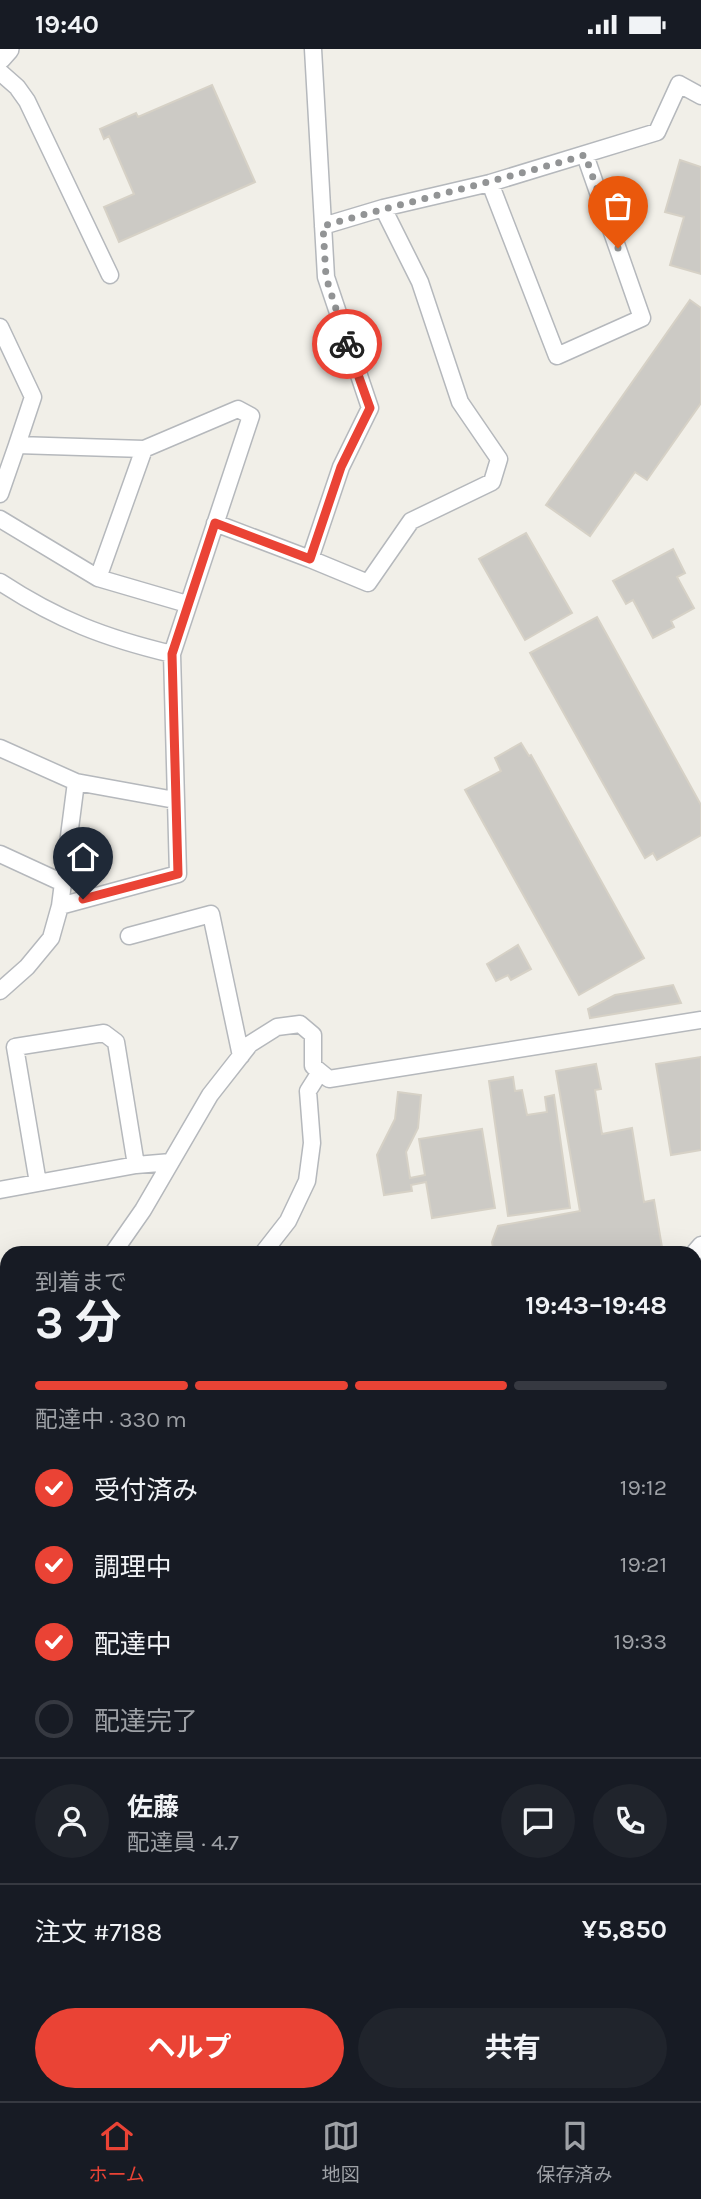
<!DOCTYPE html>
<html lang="ja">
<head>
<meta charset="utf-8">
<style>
  body { margin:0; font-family:Karla,"Noto Sans JP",sans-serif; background:#20242c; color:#f1f3f6; height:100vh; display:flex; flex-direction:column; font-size:26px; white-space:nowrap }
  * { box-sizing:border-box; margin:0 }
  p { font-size:23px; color:#9ea1a6 }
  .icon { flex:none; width:38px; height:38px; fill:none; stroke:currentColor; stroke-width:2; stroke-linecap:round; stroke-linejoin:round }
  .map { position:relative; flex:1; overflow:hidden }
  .sheet { position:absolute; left:0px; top:1197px; width:702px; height:856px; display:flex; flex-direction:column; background:#171b24; border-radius:21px 21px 0 0; box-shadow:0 7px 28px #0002 }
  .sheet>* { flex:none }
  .pin { position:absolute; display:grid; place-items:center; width:60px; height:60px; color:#fff; margin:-72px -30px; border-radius:50% 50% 50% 0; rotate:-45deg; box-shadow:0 0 7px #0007 }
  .pin .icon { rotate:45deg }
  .courier { position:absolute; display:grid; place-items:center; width:70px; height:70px; margin:-35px; border:5px solid #ea4335; border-radius:50%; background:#fff; color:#222; box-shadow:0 2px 9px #0007 }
  .headline em { font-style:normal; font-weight:700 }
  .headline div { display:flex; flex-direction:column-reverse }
  .headline { display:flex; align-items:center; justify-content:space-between; height:119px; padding:0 35px }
  h1 { font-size:46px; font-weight:700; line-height:52px }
  .bar { display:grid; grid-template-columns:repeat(4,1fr); gap:10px 7px; align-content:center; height:84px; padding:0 35px }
  .bar i { height:9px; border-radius:5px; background:#363941 }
  .bar .current { background:#ea4335 }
  .bar p { grid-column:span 4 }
  .line { display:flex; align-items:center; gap:18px; padding:0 35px; border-top:2px solid #363941 }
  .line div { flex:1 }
  .round { display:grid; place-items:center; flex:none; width:74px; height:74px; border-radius:37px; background:#20242c }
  ol { padding:0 35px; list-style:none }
  li { display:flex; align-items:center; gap:21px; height:77px }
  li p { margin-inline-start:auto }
  li .icon { padding:7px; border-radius:50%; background:#ea4335; color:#fff; stroke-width:4 }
  li:last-child { color:#9ea1a6 }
  li i { width:38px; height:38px; border:4px solid #363941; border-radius:50% }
  .primary-button { display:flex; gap:14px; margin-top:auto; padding:14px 35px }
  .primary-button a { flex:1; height:80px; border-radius:42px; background:#ea4335; color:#fff; font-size:28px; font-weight:700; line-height:80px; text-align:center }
  .primary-button a+a { background:#20242c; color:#f1f3f6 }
  .status { display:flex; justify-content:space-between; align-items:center; height:49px; padding:0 35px; background:#171b24; direction:ltr }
  .status svg { height:19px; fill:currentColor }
  .dock { display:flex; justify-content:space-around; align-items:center; height:98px; border-top:2px solid #363941; background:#171b24; font-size:19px; color:#9ea1a6 }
  .dock a { display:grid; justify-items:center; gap:4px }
  .dock .current { color:#ea4335 }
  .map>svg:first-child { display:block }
  .education { fill:#e1ded6 }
  .building { fill:#cccac5; stroke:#d6d1c6; stroke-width:2 }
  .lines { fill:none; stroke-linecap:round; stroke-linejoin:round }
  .minor-casing { stroke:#b5b8bc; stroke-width:19 }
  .tertiary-casing { stroke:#b5b8bc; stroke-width:24 }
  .secondary-casing { stroke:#b6babf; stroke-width:26 }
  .minor { stroke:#fff; stroke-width:16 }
  .tertiary { stroke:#fff; stroke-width:21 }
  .secondary { stroke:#fff; stroke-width:23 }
  .done { stroke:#929495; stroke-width:7; stroke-dasharray:0 12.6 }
  .route { stroke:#ea4335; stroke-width:9 }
</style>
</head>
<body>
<div class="status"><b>19:40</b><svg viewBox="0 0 49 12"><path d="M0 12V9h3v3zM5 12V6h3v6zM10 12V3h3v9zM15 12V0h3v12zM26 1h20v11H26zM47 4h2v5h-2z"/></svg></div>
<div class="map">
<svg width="701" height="2052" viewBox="0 0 701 2052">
  <rect width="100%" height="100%" fill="#f1efe8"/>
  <path class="education" d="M 141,2046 L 587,2046 L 584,2052 L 137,2052 Z"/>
  <path class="building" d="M 212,36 L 255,133 L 119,193 L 104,158 L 134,145 L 109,87 L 104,90 L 100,80 L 136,64 L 138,68 Z
    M 680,111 L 701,118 L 701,225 L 670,216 L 684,168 L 665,163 Z
    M 690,251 L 701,259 L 701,354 L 647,431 L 635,423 L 590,487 L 546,456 Z
    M 526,484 L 572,564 L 525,591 L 479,510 Z
    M 673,500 L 685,524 L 677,528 L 694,559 L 671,572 L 674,578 L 653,589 L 633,551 L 626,555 L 613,532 Z
    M 597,568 L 701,756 L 701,786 L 657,811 L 653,804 L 645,809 L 530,604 Z
    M 521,694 L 529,707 L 531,706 L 644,909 L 579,946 L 465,741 L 501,722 L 495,709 Z
    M 518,896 L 531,920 L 511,931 L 508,926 L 496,932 L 487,915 Z
    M 673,936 L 681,954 L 590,969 L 588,960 L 615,946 Z
    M 701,1008 L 701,1101 L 671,1106 L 656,1015 Z
    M 596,1015 L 601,1040 L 595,1041 L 602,1085 L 632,1079 L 644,1153 L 654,1151 L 663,1204 L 494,1204 L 492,1193 L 498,1177 L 580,1162 L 556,1022 Z
    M 513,1028 L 515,1042 L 522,1041 L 527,1066 L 547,1063 L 545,1048 L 554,1046 L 570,1159 L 508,1167 L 489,1032 Z
    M 398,1043 L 421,1046 L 418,1079 L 406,1103 L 410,1129 L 425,1126 L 419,1090 L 482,1080 L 495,1159 L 432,1169 L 426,1133 L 411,1136 L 412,1142 L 384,1146 L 377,1106 L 395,1070 Z
    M 695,1401 L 701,1405 L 701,1429 L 695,1425 Z
    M 206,2046 L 301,2046 L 306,2052 L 211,2052 Z
    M 318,2046 L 366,2046 L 371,2052 L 323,2052 Z"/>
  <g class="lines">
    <defs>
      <path id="minor" d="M 313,0 L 326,228 L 370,359 L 341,418 L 310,510 L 368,534 L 411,472 L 492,433 L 499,410 L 460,353 L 420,233 L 383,159
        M 0,23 L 17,38 L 27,52 L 110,226
        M 490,134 L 557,307 L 642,269 L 585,106
        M 323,177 L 383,159 L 490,134 L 657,83 L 679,35 L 701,47
        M 0,278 L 33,348 L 17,396 L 144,400 L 238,360 L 251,367 L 172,605 L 178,825 L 60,857
        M 0,445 L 17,396
        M 0,470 L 98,529 L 187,555
        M 215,474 L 310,510
        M 98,529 L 144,400
        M 0,533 C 58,571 105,589 172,605
        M 0,699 L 76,733 L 175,751
        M 0,805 L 63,834
        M 129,887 L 211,865 L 241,1007
        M 0,942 L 27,918 L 51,889 L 60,857 L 76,733
        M 38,1134 L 15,998 L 104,984 L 116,993 L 136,1116
        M 0,1141 L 136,1116 L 171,1113
        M 113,1204 L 143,1161 L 210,1046 L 250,995 L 277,978 L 300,975 L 313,986 L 313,1017 L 329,1030 L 701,971
        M 263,1204 L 288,1172 L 307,1132 L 312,1094 L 308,1042 L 320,1023
        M 694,1204 L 701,1196
        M 0,1266 L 7,1262
        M 695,1361 L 701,1367
        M 695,1436 L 701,1440
        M 695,1482 L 701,1473
        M 0,2003 L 7,2003"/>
      <path id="tertiary" d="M 0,9 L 8,0"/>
      <path id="secondary" d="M 0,1563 L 7,1598
        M 116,2046 L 120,2052"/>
    </defs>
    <use href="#minor" class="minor-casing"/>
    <use href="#tertiary" class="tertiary-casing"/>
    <use href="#secondary" class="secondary-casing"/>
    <use href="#minor" class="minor"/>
    <use href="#tertiary" class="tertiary"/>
    <use href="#secondary" class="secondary"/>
  </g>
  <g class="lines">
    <path class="done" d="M 347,295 L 326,228 L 323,177 C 410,152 498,132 585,106 L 618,199"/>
    <path class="route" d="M 83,850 L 178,825 L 172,605 L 215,474 L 310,510 L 341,418 L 370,359 L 347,295"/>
  </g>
</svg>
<div class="pin" style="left:618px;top:199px;background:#ea580c"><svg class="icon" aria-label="bag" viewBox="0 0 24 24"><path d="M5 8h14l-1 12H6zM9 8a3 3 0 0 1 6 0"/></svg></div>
<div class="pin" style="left:83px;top:850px;background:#1f2937"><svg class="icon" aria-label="home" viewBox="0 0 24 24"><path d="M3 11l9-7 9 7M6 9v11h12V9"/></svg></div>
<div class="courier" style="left:347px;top:295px"><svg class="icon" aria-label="bike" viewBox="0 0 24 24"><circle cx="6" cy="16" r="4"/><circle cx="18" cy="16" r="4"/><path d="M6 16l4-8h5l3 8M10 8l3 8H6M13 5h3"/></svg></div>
<section class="sheet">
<div class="headline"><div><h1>3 分</h1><p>到着まで</p></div><em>19:43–19:48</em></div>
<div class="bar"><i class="current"></i><i class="current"></i><i class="current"></i><i></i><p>配達中 · 330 m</p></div>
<ol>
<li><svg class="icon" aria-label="check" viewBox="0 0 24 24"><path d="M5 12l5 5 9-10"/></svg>受付済み<p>19:12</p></li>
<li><svg class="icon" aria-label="check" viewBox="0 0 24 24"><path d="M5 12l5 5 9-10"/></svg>調理中<p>19:21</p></li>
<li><svg class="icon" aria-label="check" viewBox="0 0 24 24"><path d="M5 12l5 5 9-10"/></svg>配達中<p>19:33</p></li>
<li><i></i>配達完了</li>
</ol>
<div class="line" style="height:126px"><a class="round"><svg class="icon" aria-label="person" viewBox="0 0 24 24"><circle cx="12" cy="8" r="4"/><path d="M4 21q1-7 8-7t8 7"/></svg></a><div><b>佐藤</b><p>配達員 · 4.7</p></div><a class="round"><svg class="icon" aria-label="chat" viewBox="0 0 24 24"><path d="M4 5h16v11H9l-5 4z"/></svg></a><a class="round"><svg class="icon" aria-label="phone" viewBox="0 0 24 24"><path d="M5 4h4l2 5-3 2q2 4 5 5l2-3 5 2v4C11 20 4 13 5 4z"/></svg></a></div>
<div class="line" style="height:91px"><div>注文 #7188</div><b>¥5,850</b></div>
<div class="primary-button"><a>ヘルプ</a><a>共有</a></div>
</section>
</div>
<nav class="dock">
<a class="current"><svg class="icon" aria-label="home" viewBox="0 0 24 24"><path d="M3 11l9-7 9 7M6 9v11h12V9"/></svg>ホーム</a>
<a><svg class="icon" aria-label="map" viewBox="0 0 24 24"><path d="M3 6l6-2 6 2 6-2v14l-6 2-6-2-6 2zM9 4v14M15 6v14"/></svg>地図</a>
<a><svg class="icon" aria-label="saved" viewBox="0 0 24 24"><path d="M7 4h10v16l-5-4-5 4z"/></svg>保存済み</a>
</nav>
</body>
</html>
